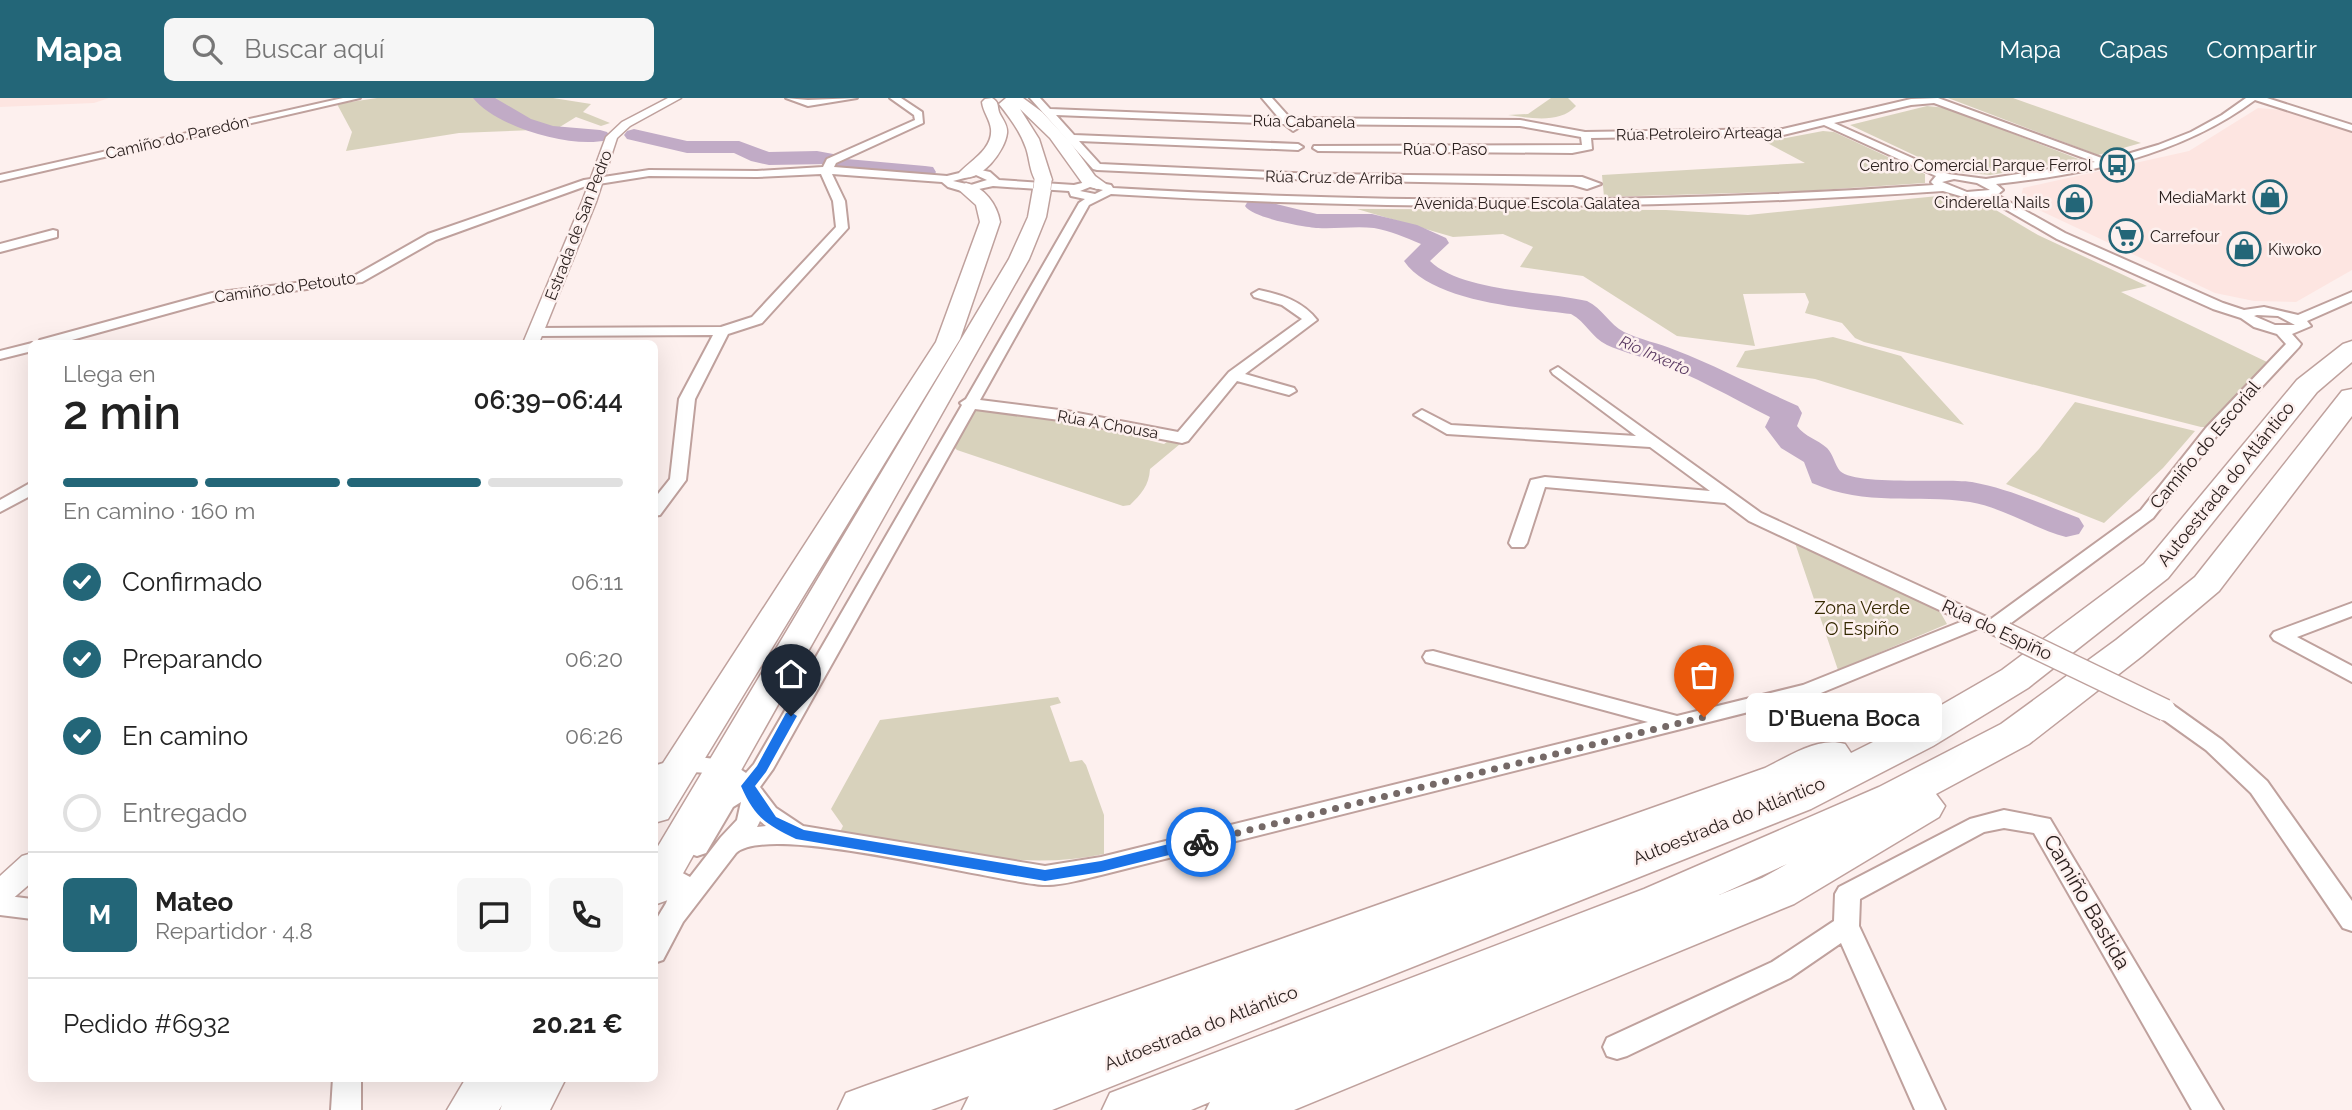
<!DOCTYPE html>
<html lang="es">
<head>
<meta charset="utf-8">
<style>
  body { margin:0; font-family:Raleway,sans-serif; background:#f6f6f6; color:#222; height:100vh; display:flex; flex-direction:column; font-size:26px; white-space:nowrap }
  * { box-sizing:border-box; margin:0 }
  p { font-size:23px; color:#767676 }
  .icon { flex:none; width:38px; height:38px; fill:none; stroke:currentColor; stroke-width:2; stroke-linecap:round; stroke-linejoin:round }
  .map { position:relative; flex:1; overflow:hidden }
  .details { position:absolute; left:28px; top:242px; width:630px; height:742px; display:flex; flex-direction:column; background:#fff; border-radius:10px; box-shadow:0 7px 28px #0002 }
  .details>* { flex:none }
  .pin { position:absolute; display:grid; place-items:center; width:60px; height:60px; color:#fff; margin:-72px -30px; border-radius:50% 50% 50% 0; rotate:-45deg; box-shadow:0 0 7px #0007 }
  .pin .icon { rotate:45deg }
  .courier { position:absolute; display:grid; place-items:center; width:70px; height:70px; margin:-35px; border:5px solid #1a73e8; border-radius:50%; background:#fff; color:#222; box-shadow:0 2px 9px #0007 }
  .bubble { position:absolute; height:49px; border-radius:10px; background:#fff; box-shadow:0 7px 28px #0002; font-size:23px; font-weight:600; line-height:49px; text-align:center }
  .overview em { font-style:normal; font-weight:600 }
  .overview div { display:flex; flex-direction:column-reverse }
  .overview { display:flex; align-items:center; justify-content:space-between; height:119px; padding:0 35px }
  h1 { font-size:46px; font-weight:600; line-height:52px }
  .bar { display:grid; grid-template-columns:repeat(4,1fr); gap:10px 7px; align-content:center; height:84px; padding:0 35px }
  .bar i { height:9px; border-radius:5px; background:#e0e0e0 }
  .bar .selected { background:#236678 }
  .bar p { grid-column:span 4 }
  .line { display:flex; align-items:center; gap:18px; padding:0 35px; border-top:2px solid #e0e0e0 }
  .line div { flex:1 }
  .round { display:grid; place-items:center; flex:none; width:74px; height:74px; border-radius:10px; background:#f6f6f6 }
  ol { padding:0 35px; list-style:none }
  li { display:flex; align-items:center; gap:21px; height:77px }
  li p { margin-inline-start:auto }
  li .icon { padding:7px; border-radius:50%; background:#236678; color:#fff; stroke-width:4 }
  li:last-child { color:#767676 }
  li i { width:38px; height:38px; border:4px solid #e0e0e0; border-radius:50% }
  header { display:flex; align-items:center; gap:42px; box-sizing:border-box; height:98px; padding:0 35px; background:#236678; color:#fff }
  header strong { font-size:33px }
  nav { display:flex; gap:38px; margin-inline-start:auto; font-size:24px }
  .search { width:490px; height:63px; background:#f6f6f6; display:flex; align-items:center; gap:18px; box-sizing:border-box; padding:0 24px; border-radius:10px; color:#767676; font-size:26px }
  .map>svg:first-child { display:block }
  .built { fill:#fde5e1 }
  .green { fill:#d8d2bc }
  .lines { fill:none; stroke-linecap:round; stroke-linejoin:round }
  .river { fill:#c1abc6; fill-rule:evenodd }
  .minor-casing { stroke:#bfa19d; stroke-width:4 }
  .tertiary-casing { stroke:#bfa19d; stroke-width:3 }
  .trunk-casing { stroke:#bfa19d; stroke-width:3 }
  .motorway-casing { stroke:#bfa19d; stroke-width:3 }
  .minor { fill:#fff; fill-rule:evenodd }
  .tertiary { fill:#fff; fill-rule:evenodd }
  .trunk { fill:#fff; fill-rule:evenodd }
  .motorway { fill:#fff; fill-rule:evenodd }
  .minor-bridge-casing { stroke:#bfa19d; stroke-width:24; stroke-linecap:butt }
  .trunk-bridge-casing { stroke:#bfa19d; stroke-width:18; stroke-linecap:butt }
  .minor-bridge { stroke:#fff; stroke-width:21 }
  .trunk-bridge { stroke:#fff; stroke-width:17 }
  .route { fill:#1a73e8 }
  .done { stroke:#756967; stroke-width:7; stroke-dasharray:0 12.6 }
  .labels { text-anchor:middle; stroke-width:5; stroke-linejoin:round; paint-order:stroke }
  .far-street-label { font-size:16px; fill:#2c211f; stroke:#fdf0ee }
  .far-poi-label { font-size:16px; fill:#2c211f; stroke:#fdf0ee; text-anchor:end }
  .far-water-label { font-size:16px; font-style:italic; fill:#5b3b63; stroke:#fdf0ee }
  .street-label { font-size:18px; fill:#2c211f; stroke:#fdf0ee }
  .park-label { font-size:18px; fill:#342900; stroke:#fdf0ee }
  .near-street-label { font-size:21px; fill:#2c211f; stroke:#fdf0ee }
</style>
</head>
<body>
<header>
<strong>Mapa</strong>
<div class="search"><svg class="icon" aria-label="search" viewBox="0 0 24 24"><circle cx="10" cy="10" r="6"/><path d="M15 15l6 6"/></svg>Buscar aquí</div>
<nav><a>Mapa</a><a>Capas</a><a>Compartir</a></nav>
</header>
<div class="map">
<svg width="2352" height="1012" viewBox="0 0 2352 1012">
  <rect width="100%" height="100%" fill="#fdf0ee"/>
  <path class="built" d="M 0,0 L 109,0 L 94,5 L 0,9 Z
    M 2258,10 L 2282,12 L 2352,34 L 2352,172 L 2296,204 L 2254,203 L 2215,195 L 2020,103 L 2023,90 L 2189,53 Z"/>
  <path class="green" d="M 377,0 L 553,0 L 591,6 L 583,14 L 610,25 L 601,28 L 576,19 L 550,35 L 534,32 L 459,35 L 346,53 L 352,34 L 337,6 Z
    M 1551,0 L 1568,0 L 1576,8 C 1560,26 1530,20 1508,17 L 1528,16 Z
    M 1948,0 L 2013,0 L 2141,45 L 2098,57 Z
    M 1927,8 L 1947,10 L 2081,62 L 1990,77 L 1948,73 L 1850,27 Z
    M 1823,33 L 1834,34 L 1925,76 L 1925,85 L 1805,93 L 1604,99 L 1602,77 L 1805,65 L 1758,40 L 1786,40 Z
    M 1948,97 L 1979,102 L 2038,137 L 2147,188 L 2121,194 L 2267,264 L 2207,329 L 2201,329 L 1864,244 L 1855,240 L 1842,225 L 1805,215 L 1809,204 L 1805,195 L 1743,196 L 1755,248 L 1677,238 L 1583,178 L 1520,169 L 1533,149 L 1503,136 L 1453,139 L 1357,111 L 1666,112 L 1748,117 Z
    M 1833,239 L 1901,258 L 1964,327 L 1815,281 L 1736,269 L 1745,253 Z
    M 2075,304 L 2195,333 L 2163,370 L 2104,425 L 2006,386 L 2039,351 Z
    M 978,310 L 1128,332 L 1140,340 L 1164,346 L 1171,341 L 1180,346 L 1150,371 C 1149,388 1141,396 1130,407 L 1123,408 L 957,352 L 952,347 L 971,313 Z
    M 1794,442 L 1820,457 L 1939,512 L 1947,526 L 1838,572 Z
    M 1058,599 L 1061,605 L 1050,608 L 1070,664 L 1082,662 L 1086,667 L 1104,717 L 1104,756 C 1017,775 926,748 840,734 L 843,728 L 831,711 L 880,622 Z"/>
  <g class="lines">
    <path class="river" d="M 473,0 L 495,0 L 531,21 L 553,28 L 600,32 L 607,34 L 610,38 L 607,42 C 572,51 496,29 473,0 Z
      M 634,31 L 687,43 L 739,43 L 769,54 L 817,53 L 844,58 L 847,61 L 925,68 L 933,69 L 936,74 L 933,79 L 925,80 L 840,73 L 833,71 L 829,66 L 769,67 L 751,63 L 734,55 L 687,55 L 627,41 L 624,37 L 627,33 Z
      M 1256,101 L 1317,116 L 1372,116 L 1417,127 L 1446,140 L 1449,145 L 1430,163 C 1462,194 1545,193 1587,203 C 1603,211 1609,226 1624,234 C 1641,242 1658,245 1675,252 C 1717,268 1757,290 1798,308 L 1802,315 L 1797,328 C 1805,339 1817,341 1827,350 C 1833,356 1835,367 1840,373 C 1855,388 1947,380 1972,384 C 2010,391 2044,407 2079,420 L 2084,428 L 2079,436 L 2066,439 C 2033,430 2004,410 1970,404 C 1915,396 1867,409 1812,385 L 1804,364 L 1781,350 L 1765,329 L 1770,319 C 1732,300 1693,277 1653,263 C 1637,257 1622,254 1607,247 C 1591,239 1586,224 1571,216 C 1525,210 1432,204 1404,163 L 1421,146 C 1405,139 1390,133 1374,130 C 1355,128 1336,131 1318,130 C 1303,129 1253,120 1245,108 L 1248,103 Z"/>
    <defs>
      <path id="minor" d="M 343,0 L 360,0 L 0,83 L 0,77 Z
        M 786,0 L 808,2 L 857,0 L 808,8 Z
        M 890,0 L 901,0 L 922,14 L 923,25 L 836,65 L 834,69 L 947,78 L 976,71 L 990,74 L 999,82 L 1074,87 L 1090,83 L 1111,87 L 1113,90 C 1387,106 1660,106 1934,87 L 1931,84 L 1936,78 L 1824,27 L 1783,37 L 1591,40 L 1592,51 L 1572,55 L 1318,53 L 1313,50 L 1314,48 L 1582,47 L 1581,39 L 1520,28 L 1295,26 L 1298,30 L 1293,33 L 1284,26 L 1056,17 L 1074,37 L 1298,46 L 1303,49 L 1298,52 L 1079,43 L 1100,66 L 1315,76 L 1582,79 L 1601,86 L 1587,91 L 1573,87 L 1315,82 L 1097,72 L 1093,71 L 1030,0 L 1040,0 L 1050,11 L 1279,20 L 1262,0 L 1272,0 L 1290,20 L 1520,22 L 1585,34 L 1783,31 L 1911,1 L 1938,0 L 2107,62 L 2158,47 L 2191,34 L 2222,17 L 2246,0 L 2267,0 L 2352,27 L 2352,33 L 2255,2 C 2179,58 2088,76 1996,86 L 2003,92 L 1997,97 L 2065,135 L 2223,205 L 2244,212 L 2264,209 L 2298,217 L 2352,194 L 2352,203 L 2307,223 L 2311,228 L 2292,236 L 2301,246 L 2299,249 L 2218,336 L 2153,420 L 2007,528 L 2015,535 L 2012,539 L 1998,539 L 1979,530 L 1816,597 L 1101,777 C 1083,781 1061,788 1043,787 C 989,783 769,724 736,755 L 683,824 L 663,862 L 654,865 C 654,854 652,839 654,829 C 660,807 676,805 663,781 L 666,774 L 675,771 L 690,779 L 721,739 L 737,722 L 741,704 L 733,709 L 706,755 L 697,758 L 688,755 L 685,749 L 717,697 L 732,687 C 702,667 687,674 654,684 L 654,668 C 688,657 716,654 746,675 L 754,666 L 962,307 L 960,305 L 966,301 L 1079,105 L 1085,101 L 1071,98 L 1069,93 L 993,88 L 965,94 L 948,89 L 942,84 L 832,76 L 845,103 L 848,130 L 762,225 L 728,236 L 695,301 L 686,382 L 660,417 L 654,418 L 654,401 L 670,381 L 679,301 L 713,237 L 536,238 L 529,234 L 536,230 L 721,229 L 752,219 L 836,129 L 833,103 L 821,76 L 757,79 L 649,78 L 586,88 L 436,142 L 362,184 L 213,203 L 61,245 L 38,245 L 40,242 L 212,195 L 354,178 L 428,136 L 584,82 L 649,72 L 757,73 L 823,69 L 827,61 L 915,22 L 914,17 ZM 1934,5 L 2095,64 L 1986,81 L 1948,76 L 1834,25 L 1911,7 ZM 976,77 L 987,82 L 971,87 L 953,83 ZM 1954,81 L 1977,85 L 1990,92 L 1967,94 L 1942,84 ZM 1090,89 L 1103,92 L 1095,96 L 1080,93 ZM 1943,93 L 1967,100 L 1986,100 L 2057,141 L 2213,211 L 2241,220 L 2254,229 L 2277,236 L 2286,246 L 2206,330 L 2141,412 L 1991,521 L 1761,415 L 1558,269 L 1551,273 L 1553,276 L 1636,338 L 1451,327 L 1422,312 L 1414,317 L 1447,336 L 1650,349 L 1710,393 L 1545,379 L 1531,382 L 1509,445 L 1512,449 L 1524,449 L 1527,445 L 1545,389 L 1725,405 L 1749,423 L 1963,523 L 1803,587 L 1677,618 L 1433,553 L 1426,554 L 1423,559 L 1426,564 L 1648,624 L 1101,759 L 1045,768 L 803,728 L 776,710 L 760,689 L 773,671 L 975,311 L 1067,323 L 1182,345 L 1188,343 L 1237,283 L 1289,297 L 1296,293 L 1294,290 L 1245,276 L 1317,222 C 1302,203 1282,197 1259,192 L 1252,196 L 1254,199 L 1282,207 L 1302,221 L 1229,274 L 1178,334 L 1067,313 L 980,302 L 1089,107 L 1111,96 C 1389,113 1665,112 1943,93 ZM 2257,217 L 2278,218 L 2295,227 L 2275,227 L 2254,218 ZM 760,723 L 766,728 L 757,729 Z
        M 53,132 L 57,133 L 57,139 L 0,154 L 0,146 Z
        M 32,245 L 32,253 L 0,261 L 0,253 Z
        M 32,384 L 32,397 L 0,414 L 0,402 Z
        M 2352,505 L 2352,518 L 2297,539 L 2352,568 L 2352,584 L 2274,542 L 2271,538 L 2274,534 Z
        M 2165,605 L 2173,607 L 2222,642 L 2267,683 L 2352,803 L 2352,833 L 2343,830 L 2251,695 L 2206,652 L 2157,617 L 2154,612 L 2157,607 Z
        M 2004,712 L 2050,721 L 2223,1012 L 2192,1012 L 2034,735 L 2004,730 L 1984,734 L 1860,801 L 1859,828 L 1945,1012 L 1915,1012 L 1841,845 L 1790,880 L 1627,958 L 1617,961 L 1607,958 L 1603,949 L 1607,940 L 1772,864 L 1834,823 L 1835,796 L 1839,789 L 1970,721 Z
        M 0,797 L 32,801 L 32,821 L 0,817 Z
        M 333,980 L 361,980 L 361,1012 L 331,1012 Z"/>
      <path id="tertiary" d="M 668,0 L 681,0 L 630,28 L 617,40 L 596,104 L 539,245 L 523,245 L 582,104 L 606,39 L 622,24 Z
        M 32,755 L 32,784 L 10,803 L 0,807 L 0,778 L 22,758 Z"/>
      <path id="trunk" d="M 992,0 C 999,4 997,7 999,14 C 1002,21 1008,27 1007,35 C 1005,53 981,84 962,79 L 959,75 C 970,63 993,51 991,31 C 990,21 983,14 982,4 L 985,1 Z
        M 1006,0 L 1023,0 L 1042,14 L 1070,44 L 1095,78 L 1106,86 L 1097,91 L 1083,86 L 1050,40 L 1020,11 L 1039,41 L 1052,82 L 1046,87 L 1051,91 L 1046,119 L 1029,161 L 668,802 L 654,807 L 654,755 L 1009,161 L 1028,119 L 1033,91 L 1039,86 C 1030,79 1030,61 1026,50 C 1020,33 1010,20 999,6 Z
        M 966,85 C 984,89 997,106 1000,124 L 960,241 L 668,721 L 654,725 L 654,679 L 936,244 L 980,124 L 976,107 L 957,90 Z
        M 466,980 L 566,980 L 550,1012 L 500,1012 L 502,1007 L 499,1012 L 447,1012 Z"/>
      <path id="motorway" d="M 2352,243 L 2352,264 L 2317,294 L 2168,480 L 2028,590 L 1933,648 L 1811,711 L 1052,1012 L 962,1012 L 969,998 L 931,1012 L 838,1012 L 846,995 L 865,988 L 1765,670 C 1790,658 1818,638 1845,646 L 1851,655 L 1905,628 L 2002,572 L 2144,466 L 2297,282 L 2343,246 Z
        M 2352,291 L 2352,318 L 2219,493 L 2142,558 L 2029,646 L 1936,696 L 1945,708 L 1939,719 L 1794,806 L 1294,1012 L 1206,1012 L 1210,1004 L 1191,1012 L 1102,1012 L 1110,995 L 1644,791 L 1879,689 L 2001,626 L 2116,542 L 2195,479 L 2342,293 ZM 1787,766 L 1762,780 L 1719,797 Z"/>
    </defs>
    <use href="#minor" class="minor-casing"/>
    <use href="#tertiary" class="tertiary-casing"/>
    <use href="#trunk" class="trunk-casing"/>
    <use href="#motorway" class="motorway-casing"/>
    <use href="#minor" class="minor"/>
    <use href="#tertiary" class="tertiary"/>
    <use href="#trunk" class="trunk"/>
    <use href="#motorway" class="motorway"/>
    <defs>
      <path id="minor-bridge" d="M 2005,535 L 2165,612"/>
      <path id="trunk-bridge" d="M 1042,91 L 1043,82"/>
    </defs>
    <use href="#minor-bridge" class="minor-bridge-casing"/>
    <use href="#trunk-bridge" class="trunk-bridge-casing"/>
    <use href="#minor-bridge" class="minor-bridge"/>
    <use href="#trunk-bridge" class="trunk-bridge"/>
  </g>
  <path class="route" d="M 791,614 L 797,618 L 766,674 L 755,688 L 776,719 L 804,732 L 1045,772 L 1101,763 L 1201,738 L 1208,744 L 1201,749 L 1101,774 L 1045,783 L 796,741 C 766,726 755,720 741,688 L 757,668 L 786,615 Z"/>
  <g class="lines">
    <path class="done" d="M 1201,744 L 1704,619"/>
  </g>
  <defs>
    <symbol id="bus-ring" viewBox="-11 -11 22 22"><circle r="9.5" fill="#fdf0ee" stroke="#236678" stroke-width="1.5"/><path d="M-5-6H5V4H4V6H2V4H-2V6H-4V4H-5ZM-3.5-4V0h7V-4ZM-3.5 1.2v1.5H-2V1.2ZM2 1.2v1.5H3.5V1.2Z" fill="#236678"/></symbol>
    <symbol id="shop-ring" viewBox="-11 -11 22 22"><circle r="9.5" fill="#fdf0ee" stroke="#236678" stroke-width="1.5"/><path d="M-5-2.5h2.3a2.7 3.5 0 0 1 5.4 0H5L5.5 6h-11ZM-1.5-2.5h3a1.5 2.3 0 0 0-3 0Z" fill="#236678"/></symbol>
    <symbol id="supermarket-ring" viewBox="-11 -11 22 22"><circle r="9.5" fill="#fdf0ee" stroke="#236678" stroke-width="1.5"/><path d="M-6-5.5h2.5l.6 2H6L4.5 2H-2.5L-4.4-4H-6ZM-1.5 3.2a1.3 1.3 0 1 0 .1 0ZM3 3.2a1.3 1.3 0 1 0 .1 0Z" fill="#236678"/></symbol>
  </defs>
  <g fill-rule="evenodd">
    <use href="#bus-ring" x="2098" y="48" width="38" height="38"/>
    <use href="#shop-ring" x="2251" y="80" width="38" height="38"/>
    <use href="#shop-ring" x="2056" y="85" width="38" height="38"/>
    <use href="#supermarket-ring" x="2107" y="119" width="38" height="38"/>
    <use href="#shop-ring" x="2225" y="132" width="38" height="38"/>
  </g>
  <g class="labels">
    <g class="far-street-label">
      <text transform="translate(1304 23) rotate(1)" y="6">Rúa Cabanela</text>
      <text transform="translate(1699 35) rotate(-1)" y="6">Rúa Petroleiro Arteaga</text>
      <text transform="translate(177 39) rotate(-13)" y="6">Camiño do Paredón</text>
      <text x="1445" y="57">Rúa O Paso</text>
      <text transform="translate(1334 79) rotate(1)" y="6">Rúa Cruz de Arriba</text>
      <text x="1527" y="111">Avenida Buque Escola Galatea</text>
      <text transform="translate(578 127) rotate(-69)" y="6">Estrada de San Pedro</text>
      <text transform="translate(285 189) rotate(-8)" y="6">Camiño do Petouto</text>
      <text transform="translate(1108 326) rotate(10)" y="6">Rúa A Chousa</text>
    </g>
    <g class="far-poi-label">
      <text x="2092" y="73">Centro Comercial Parque Ferrol</text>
      <text x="2246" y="105">MediaMarkt</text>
      <text x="2050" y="110">Cinderella Nails</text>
      <text x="2150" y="144" text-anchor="start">Carrefour</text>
      <text x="2268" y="157" text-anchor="start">Kiwoko</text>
    </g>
    <g class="far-water-label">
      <text transform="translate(1655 257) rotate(24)" y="6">Río Inxerto</text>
    </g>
    <g class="street-label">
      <text transform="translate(2205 347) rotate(-50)" y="6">Camiño do Escorial</text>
      <text transform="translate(2226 386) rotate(-51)" y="6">Autoestrada do Atlántico</text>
      <text transform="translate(1997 532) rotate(25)" y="6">Rúa do Espiño</text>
      <text transform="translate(1729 723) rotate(-22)" y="6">Autoestrada do Atlántico</text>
      <text transform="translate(1201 930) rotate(-21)" y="6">Autoestrada do Atlántico</text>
    </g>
    <g class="park-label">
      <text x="1862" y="516">Zona Verde<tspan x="1862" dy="21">O Espiño</tspan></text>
    </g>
    <g class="near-street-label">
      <text transform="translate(2087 804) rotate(60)" y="7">Camiño Bastida</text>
    </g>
  </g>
</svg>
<div class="pin" style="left:1704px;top:619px;background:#ea580c"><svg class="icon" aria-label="bag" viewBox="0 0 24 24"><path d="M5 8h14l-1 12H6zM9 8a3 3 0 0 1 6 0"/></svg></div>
<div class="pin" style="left:791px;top:618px;background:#1f2937"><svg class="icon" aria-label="home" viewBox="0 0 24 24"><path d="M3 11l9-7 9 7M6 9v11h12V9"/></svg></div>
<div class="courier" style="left:1201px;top:744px"><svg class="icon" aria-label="bike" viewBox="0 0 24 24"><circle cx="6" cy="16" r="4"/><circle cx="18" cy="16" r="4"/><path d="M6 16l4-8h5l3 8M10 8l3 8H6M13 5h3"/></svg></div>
<div class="bubble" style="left:1746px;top:595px;width:196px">D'Buena Boca</div>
<section class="details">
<div class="overview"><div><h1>2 min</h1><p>Llega en</p></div><em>06:39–06:44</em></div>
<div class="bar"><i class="selected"></i><i class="selected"></i><i class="selected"></i><i></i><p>En camino · 160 m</p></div>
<ol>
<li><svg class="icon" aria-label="check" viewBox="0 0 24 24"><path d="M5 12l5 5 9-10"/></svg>Confirmado<p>06:11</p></li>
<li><svg class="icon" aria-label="check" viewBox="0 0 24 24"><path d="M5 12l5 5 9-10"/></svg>Preparando<p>06:20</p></li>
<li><svg class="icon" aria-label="check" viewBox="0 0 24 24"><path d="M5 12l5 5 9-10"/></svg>En camino<p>06:26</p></li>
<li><i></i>Entregado</li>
</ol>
<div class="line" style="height:126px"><b class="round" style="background:#236678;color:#fff">M</b><div><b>Mateo</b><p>Repartidor · 4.8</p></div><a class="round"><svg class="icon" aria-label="chat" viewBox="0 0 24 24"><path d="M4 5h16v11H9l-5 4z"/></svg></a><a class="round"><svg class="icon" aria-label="phone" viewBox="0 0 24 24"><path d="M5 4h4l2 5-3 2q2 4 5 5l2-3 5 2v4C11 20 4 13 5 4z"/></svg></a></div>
<div class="line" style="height:91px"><div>Pedido #6932</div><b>20.21 €</b></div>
</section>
</div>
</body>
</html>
